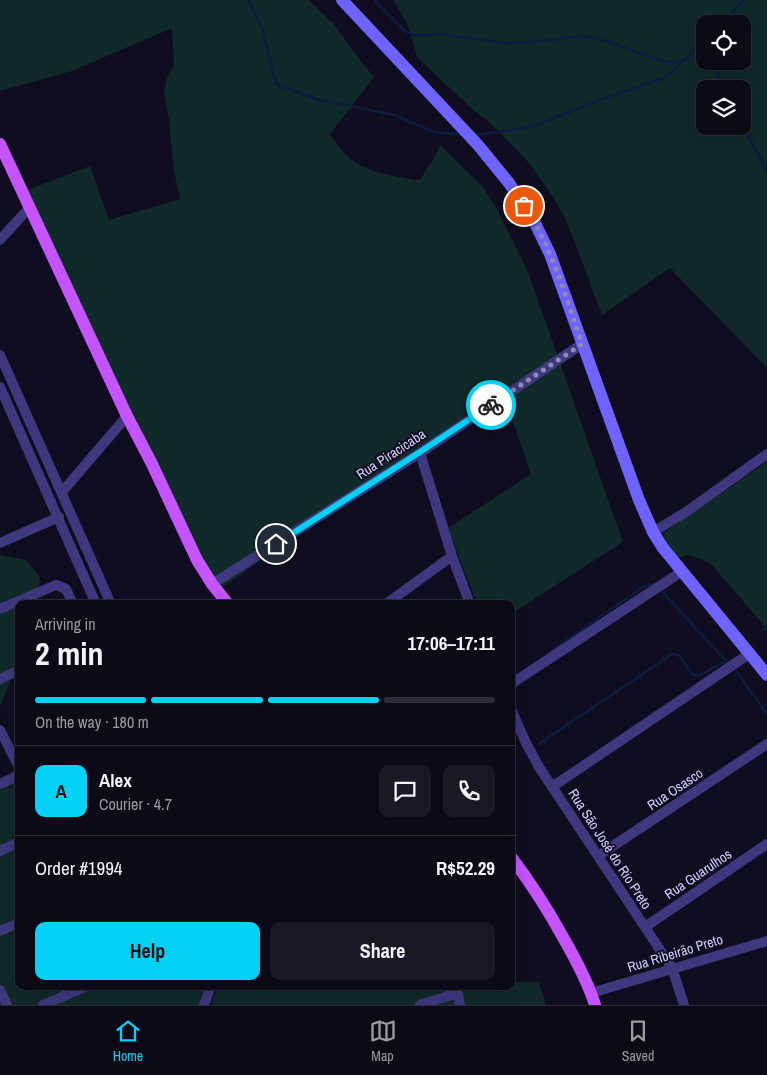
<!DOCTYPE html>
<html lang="en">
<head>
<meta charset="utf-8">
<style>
  body { margin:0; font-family:"Archivo Narrow",sans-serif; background:#1b1825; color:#f1f3f6; height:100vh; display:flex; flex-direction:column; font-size:19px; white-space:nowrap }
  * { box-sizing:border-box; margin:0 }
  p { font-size:16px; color:#9a9aa2 }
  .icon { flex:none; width:28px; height:28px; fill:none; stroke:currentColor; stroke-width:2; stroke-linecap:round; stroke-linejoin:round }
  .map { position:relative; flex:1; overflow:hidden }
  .panel { position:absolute; left:15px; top:600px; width:500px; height:390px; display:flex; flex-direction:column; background:#0d0a18; border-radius:10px; box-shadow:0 5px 20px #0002,0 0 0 1px #2d2b37 }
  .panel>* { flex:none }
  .fabs { position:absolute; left:696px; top:15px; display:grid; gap:10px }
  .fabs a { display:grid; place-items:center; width:55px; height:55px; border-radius:10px; background:#0d0a18; box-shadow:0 5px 20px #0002,0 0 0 1px #2d2b37; font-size:25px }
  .pin { position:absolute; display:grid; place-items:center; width:42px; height:42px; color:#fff; margin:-21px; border:2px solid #fff; border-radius:50%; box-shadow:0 1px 5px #0007 }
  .courier { position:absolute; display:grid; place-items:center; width:50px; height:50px; margin:-25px; border:4px solid #03d2f4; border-radius:50%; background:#fff; color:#222; box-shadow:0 1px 6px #0007 }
  .head em { font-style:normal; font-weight:800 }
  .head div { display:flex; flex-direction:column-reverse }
  .head { display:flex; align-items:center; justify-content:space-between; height:85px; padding:0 20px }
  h1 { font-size:32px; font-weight:800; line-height:38px }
  .bar { display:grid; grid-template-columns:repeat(4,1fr); gap:8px 5px; align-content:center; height:60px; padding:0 20px }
  .bar i { height:6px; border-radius:4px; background:#2d2b37 }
  .bar .active { background:#03d2f4 }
  .bar p { grid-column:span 4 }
  .line { display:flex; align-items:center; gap:12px; padding:0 20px; border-top:1px solid #2d2b37 }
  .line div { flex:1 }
  .round { display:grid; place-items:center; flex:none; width:52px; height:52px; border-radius:10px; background:#1b1825 }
  .cta { display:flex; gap:10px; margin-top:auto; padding:10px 20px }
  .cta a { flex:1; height:58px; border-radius:10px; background:#03d2f4; color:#111; font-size:20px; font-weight:800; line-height:58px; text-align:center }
  .cta a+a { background:#1b1825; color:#f1f3f6 }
  .tab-bar { display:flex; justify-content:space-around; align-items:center; height:70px; border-top:1px solid #2d2b37; background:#0d0a18; font-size:14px; color:#9a9aa2 }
  .tab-bar a { display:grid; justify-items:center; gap:2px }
  .tab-bar .active { color:#03d2f4 }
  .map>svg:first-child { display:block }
  .green { fill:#102929; fill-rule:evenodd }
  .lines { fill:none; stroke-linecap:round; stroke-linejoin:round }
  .stream { stroke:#0b1d40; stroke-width:2.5 }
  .minor { stroke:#3e387e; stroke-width:10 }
  .secondary { stroke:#6e64fd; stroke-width:12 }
  .primary { stroke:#c554fd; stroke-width:12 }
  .done { stroke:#9089b0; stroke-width:5; stroke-dasharray:0 9 }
  .route { stroke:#03d2f4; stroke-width:6 }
  .labels { text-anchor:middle; stroke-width:4; stroke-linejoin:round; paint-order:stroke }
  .street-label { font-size:14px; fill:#d4ccfe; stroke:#110d20 }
</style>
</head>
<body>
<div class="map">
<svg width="767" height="1005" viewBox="0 0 767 1005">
  <rect width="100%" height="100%" fill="#110d20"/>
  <path class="green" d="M 0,0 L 309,0 L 333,23 L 360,60 L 374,77 L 330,134 C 336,144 346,156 356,163 C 367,171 407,180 420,180 L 434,158 L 440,145 L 482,186 L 497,209 L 528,272 L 623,542 L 511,614 L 511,604 L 477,604 L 448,528 L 531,474 L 505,399 L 316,521 L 223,587 L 193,554 L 25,191 L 90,166 L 109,220 L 180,199 L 174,171 L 169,120 L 164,93 L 167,78 L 174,65 L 172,28 L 72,71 L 0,91 Z
    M 393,0 L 767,0 L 767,368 L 670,268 L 602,315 L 567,222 L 554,198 L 529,163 L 487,120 L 473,110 L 417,57 L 408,25 ZM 705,24 L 742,24 L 742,61 L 705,61 ZM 705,89 L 742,89 L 742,126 L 705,126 Z
    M 767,462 L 767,629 L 710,563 L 689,555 L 673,559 L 663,533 Z
    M 0,555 L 26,560 L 40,577 L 36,604 L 19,604 L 19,659 L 0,707 Z
    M 19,763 L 19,986 L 205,986 L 199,1005 L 0,1005 L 0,789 Z
    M 511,982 L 539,982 L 546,1005 L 211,1005 L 218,986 L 511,986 Z"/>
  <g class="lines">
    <path class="stream" d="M 249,0 L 263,31 L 276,84 L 319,100 L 395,115 L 434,132 L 463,135
      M 374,0 L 405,31 L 414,35 L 441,34 L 505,43 L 543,41 L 581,36 L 600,39 L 662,61 L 674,63 L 683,60
      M 720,24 L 744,0
      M 713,61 L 724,89
      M 742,124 L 767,170
      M 476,135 L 531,127 L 608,97 L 666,77 L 705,40
      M 661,590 L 721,656 L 731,664
      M 760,632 L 767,626
      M 551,651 L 646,585 L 655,585
      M 734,668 L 767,714
      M 539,744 L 672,654 L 679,655 L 692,674 L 696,676 C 704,675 717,664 726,661"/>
    <path class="minor" d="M 0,240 L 30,207
      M 0,355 L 111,604
      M 0,387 L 96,604
      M 420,453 L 452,556 L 470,604
      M 62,492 L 127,416
      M 653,532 L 686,512 L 767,454
      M 0,543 L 59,517
      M 212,584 L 420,453 L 582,344
      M 386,604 L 452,556
      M 0,609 L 56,585 L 66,589 L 73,604
      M 0,679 L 19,670
      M 511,684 L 681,572
      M 511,709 L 526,743 L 539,767 L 672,968 L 684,1005
      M 0,730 L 19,767
      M 0,784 L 19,775
      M 552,787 L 749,654
      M 0,851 L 19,842
      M 598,856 L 767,744
      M 645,927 L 767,844
      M 0,931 L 19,923
      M 456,986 L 460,1005
      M 0,990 L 7,1005
      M 591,993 L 767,941
      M 43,1005 L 87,986
      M 204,1005 L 211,986
      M 420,1005 L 457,993"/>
    <path class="secondary" d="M 342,0 L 478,145 L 509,183 L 532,217 L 550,254 L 639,500 L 653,532 L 663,548 L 767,675"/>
    <path class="primary" d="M 0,144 L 127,416 L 152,464 L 197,560 L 212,584 L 228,604
      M 511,857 C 531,883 548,910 564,939 C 576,960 588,982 595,1005"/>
  </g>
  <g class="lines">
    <path class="done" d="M 491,405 L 582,344 C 566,297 552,247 524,206"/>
    <path class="route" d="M 276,544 L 420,452 L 491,405"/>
  </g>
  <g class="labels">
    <g class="street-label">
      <text transform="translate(391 454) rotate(-33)" y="5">Rua Piracicaba</text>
      <text transform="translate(675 789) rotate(-34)" y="5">Rua Osasco</text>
      <text transform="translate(610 849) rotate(57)" y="5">Rua São José do Rio Preto</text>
      <text transform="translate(698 874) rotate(-34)" y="5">Rua Guarulhos</text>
      <text transform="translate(675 953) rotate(-17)" y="5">Rua Ribeirão Preto</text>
    </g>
  </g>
</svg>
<div class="fabs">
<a><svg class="icon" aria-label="locate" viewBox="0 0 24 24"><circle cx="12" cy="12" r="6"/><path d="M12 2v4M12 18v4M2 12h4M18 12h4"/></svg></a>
<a><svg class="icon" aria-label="layers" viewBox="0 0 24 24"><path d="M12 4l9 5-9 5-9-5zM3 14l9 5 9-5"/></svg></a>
</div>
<div class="pin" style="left:524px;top:206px;background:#ea580c"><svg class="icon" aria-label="bag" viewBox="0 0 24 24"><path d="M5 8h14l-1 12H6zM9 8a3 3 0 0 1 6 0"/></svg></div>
<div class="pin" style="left:276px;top:544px;background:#1f2937"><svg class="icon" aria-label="home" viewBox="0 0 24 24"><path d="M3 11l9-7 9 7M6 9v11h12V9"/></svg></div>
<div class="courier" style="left:491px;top:405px"><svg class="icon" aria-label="bike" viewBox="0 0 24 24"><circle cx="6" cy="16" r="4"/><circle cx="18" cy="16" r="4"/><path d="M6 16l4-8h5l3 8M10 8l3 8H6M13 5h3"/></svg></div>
<section class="panel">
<div class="head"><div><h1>2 min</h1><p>Arriving in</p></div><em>17:06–17:11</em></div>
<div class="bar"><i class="active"></i><i class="active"></i><i class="active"></i><i></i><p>On the way · 180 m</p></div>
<div class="line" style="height:90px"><b class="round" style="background:#03d2f4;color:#111">A</b><div><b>Alex</b><p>Courier · 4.7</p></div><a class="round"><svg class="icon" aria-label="chat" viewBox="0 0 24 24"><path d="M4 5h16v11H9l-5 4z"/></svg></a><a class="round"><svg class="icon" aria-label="phone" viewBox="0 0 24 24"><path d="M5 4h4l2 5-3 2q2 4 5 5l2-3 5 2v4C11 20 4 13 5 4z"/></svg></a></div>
<div class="line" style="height:65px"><div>Order #1994</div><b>R$52.29</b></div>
<div class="cta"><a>Help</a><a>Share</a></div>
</section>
</div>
<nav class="tab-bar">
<a class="active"><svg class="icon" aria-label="home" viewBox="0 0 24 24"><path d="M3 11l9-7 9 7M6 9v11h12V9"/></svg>Home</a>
<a><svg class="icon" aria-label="map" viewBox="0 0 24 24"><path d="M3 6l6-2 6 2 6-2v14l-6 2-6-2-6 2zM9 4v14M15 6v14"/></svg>Map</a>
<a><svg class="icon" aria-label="saved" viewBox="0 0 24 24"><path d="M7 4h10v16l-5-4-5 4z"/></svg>Saved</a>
</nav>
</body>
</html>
